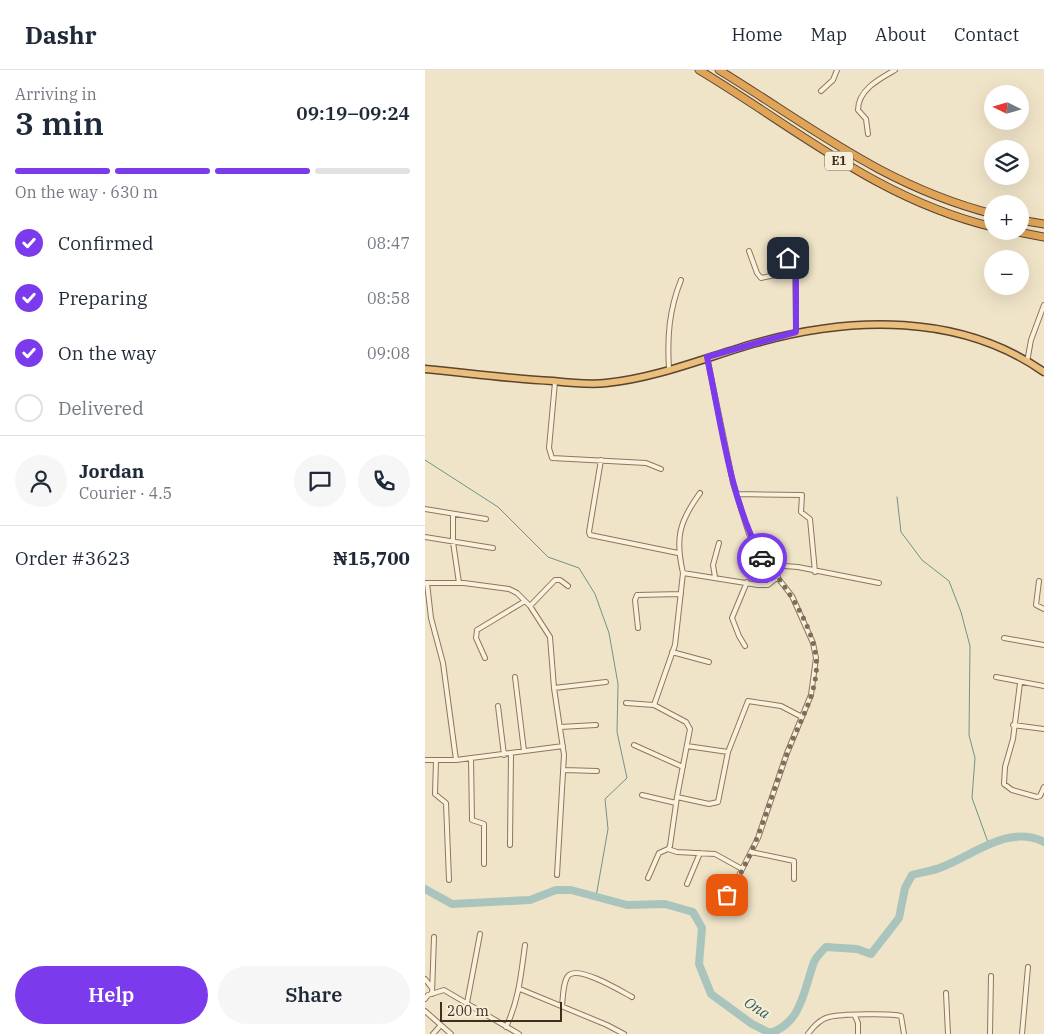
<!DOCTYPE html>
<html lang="en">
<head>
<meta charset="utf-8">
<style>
  body { margin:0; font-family:"IBM Plex Serif",serif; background:#f6f6f7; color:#1f2937; height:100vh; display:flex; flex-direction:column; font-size:19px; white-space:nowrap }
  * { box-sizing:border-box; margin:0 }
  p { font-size:16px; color:#747a83 }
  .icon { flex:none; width:28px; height:28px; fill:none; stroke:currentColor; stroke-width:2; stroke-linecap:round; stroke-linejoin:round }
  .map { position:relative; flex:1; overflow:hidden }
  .drawer { display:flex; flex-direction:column; background:#fff; width:425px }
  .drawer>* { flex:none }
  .needle { width:32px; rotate:275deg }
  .tools { position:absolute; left:559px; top:15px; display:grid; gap:10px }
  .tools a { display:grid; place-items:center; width:45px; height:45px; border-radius:50%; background:#fff; box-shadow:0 5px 20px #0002; font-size:25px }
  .scale { position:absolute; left:15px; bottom:12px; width:122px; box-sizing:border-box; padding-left:5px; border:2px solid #3d2e20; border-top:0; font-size:14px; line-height:18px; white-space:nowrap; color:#3d2e20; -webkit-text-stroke:4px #f7eed8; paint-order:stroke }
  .pin { position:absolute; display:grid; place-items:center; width:42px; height:42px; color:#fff; margin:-21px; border-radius:10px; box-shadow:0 2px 8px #0006 }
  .courier { position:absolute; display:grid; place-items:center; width:50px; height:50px; margin:-25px; border:4px solid #7c3aed; border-radius:50%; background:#fff; color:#222; box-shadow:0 1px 6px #0007 }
  .head em { font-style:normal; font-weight:600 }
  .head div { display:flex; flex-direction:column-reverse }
  .head { display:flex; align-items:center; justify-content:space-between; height:85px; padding:0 15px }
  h1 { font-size:32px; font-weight:600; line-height:38px }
  .bar { display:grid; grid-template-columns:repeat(4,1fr); gap:8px 5px; align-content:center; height:60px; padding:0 15px }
  .bar i { height:6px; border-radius:4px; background:#e0e1e3 }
  .bar .active { background:#7c3aed }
  .bar p { grid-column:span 4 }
  .line { display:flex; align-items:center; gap:12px; padding:0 15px; border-top:1px solid #e0e1e3 }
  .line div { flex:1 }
  .round { display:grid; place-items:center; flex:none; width:52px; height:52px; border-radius:26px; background:#f6f6f7 }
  ol { padding:0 15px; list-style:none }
  li { display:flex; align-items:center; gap:15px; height:55px }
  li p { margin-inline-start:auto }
  li .icon { padding:5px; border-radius:50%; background:#7c3aed; color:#fff; stroke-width:4 }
  li:last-child { color:#747a83 }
  li i { width:28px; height:28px; border:2px solid #e0e1e3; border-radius:50% }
  .cta { display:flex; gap:10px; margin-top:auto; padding:10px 15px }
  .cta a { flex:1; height:58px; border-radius:30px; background:#7c3aed; color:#fff; font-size:20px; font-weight:600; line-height:58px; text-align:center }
  .cta a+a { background:#f6f6f7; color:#1f2937 }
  header { display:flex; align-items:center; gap:30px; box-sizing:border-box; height:70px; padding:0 25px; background:#fff; border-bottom:1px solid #e0e1e3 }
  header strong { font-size:24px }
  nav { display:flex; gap:28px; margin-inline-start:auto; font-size:18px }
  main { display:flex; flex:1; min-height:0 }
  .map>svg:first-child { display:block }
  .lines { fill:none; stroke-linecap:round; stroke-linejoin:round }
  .stream { stroke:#6f938a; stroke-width:1 }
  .river { stroke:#a9c4bc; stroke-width:8 }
  .minor-casing { stroke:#8d765c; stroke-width:6 }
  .trunk-casing { stroke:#5b4430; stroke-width:9 }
  .motorway-casing { stroke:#5b4430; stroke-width:9 }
  .minor { stroke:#faf1dc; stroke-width:4 }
  .trunk { stroke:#eabe7c; stroke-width:6 }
  .motorway { stroke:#e0a458; stroke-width:7 }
  .done { stroke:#7c6e5b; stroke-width:5; stroke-dasharray:0 9 }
  .route { stroke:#7c3aed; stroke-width:6 }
  .labels { text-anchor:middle; stroke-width:4; stroke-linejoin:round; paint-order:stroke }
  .shield { fill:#f7eed8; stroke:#756857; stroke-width:1 }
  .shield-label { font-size:12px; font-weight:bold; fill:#3d2e20 }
  .water-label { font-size:15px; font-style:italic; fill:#2f5d5a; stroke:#f7eed8 }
</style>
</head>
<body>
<header>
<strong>Dashr</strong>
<nav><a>Home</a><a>Map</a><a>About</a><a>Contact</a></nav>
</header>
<main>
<section class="drawer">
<div class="head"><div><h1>3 min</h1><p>Arriving in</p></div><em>09:19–09:24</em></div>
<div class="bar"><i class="active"></i><i class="active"></i><i class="active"></i><i></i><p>On the way · 630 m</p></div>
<ol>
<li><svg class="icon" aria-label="check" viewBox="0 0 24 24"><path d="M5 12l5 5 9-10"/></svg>Confirmed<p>08:47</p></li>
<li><svg class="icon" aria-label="check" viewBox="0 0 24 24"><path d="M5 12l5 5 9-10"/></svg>Preparing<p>08:58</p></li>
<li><svg class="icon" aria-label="check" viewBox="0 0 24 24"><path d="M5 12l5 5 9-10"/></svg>On the way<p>09:08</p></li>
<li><i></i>Delivered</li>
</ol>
<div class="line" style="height:90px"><a class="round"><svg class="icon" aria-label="person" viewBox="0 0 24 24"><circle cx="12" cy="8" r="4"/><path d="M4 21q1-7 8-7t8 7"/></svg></a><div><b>Jordan</b><p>Courier · 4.5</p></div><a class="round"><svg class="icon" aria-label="chat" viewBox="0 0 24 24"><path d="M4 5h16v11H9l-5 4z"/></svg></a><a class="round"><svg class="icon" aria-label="phone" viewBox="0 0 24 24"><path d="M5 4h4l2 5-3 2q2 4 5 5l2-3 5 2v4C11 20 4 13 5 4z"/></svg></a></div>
<div class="line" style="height:65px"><div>Order #3623</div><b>₦15,700</b></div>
<div class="cta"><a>Help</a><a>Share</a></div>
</section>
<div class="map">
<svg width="619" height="964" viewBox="0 0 619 964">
  <rect width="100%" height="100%" fill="#f0e4c8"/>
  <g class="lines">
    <path class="stream" d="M 0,390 L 73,437 L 123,487 L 154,498 L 170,524 L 184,563 L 193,614 L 192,662 L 202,708 L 180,729 L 183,759 L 171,827
      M 472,427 L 476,462 L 497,490 L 524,511 L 536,542 L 545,576 L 544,665 L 550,688 L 547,728 L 564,775"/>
    <path class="river" d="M 0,819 L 27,834 L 105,830 L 131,820 L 146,820 L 202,835 L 240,834 L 268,842 L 277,858 L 274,894 L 286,924 L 327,954 L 345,963 C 377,953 379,919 389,892 C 391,887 397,881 401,877 L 432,879 L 446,884 L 474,848 L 480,818 L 487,805 C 497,802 508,801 517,797 C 549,785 583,754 619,772"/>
    <defs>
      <path id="minor" d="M 396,21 L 408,10 L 412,0
        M 443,64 L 441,49 L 433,40 C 433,20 454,9 470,0
        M 324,181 L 332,203 L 336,208 L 356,204 L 363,188 L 370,188 L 371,262
        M 282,287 L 308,413 L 324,464 L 338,489 L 367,526 L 388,573 L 391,588 L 386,625 L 362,683 L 333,768 L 309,815 L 295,835
        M 602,292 L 606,270 L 619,235
        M 244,299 C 242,267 244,240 256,210
        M 130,312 L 124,378 L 127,388 L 221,393 L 236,399
        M 176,390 L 164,462 L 165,465 L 253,483
        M 312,424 L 377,425 L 376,442 L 385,449 L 390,502
        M 0,439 L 61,449
        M 28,445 L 28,472 L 34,513
        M 0,467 L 68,478
        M 345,495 L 373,497 L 454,513
        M 258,503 C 250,468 254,452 275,423
        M 290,507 L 288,495 L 294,473
        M 614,511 L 611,535 L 619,539
        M 0,513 L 39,513 L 84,519 L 92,523 L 105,536 L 125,567 L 129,618 L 139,685 L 132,805
        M 2,513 L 6,548 L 18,593 L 31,690
        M 105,536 L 130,510 L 135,510 L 143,516
        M 213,558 L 210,530 L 212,525 L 256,524
        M 579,568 L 619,575
        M 320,576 L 314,566 L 307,548 L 322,512
        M 247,582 L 284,592
        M 60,588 L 51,568 L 52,560 L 100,531
        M 90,607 L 99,681
        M 571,607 L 619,616
        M 595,613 L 588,669 L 580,697 L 579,714 L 587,720 L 612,727 L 615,726 L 619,717
        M 129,618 L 181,612
        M 201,633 L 229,635
        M 73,636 L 79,685
        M 588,655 L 619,659
        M 135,657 L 171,655
        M 209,675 L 258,697
        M 262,676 L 303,682
        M 46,688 L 47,750 L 59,754 L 59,794
        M 0,690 L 31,690 L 138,676
        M 11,690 L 10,724 L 21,733 L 24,810
        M 139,700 L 172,701
        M 217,725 L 251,733
        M 252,727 L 284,734 L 293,732 L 303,682 L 323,631 L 356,636 L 377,647
        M 85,775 L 86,684
        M 243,779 L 252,782 L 290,784 L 317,799
        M 326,782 L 369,791 L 369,809
        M 223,808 L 234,783 L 243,779 L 245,776 L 252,727 L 265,659 L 261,652 L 229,635 L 250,575 L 258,503 L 333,515 L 343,515 L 353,507
        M 262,814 L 275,783
        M 0,909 L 7,918
        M 95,919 L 182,955 L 199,964
        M 521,923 L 523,964
        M 7,924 L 9,867
        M 0,929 L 3,925 L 19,920 L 94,964
        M 42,933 L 55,864
        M 137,936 C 138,928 138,910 144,905 C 155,896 196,921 207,927
        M 0,941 L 26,964
        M 430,946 L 433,953 L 433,964
        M 81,957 C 94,930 96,904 100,875
        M 8,964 L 15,956
        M 383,964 C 388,957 395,949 404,947 C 415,944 467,943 476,946 L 479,964
        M 565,964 L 566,906
        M 597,964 L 603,897"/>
      <path id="trunk" d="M 0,299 C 43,303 85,309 128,311 C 146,313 164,315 181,313 C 232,308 282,287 331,273 C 426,246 535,243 619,302"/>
      <path id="motorway" d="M 274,0 C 371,58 454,130 568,157
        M 294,0 C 387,57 459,116 568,144
        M 595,150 L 619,154
        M 588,161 L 619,167"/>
    </defs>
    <use href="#minor" class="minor-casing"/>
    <use href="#trunk" class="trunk-casing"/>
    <use href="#motorway" class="motorway-casing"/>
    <use href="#minor" class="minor"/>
    <use href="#trunk" class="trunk"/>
    <use href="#motorway" class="motorway"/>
  </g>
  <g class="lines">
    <path class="done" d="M 302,825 C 333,781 344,730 363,681 C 374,652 395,620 391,587 C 387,553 359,513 337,488"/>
    <path class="route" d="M 337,488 C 305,430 296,352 282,287 L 371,262 L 371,190 L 368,186 L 363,188"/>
  </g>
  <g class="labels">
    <rect class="shield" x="400" y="81.5" width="28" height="19" rx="4"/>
    <g class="shield-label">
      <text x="414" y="95">E1</text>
    </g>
    <g class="water-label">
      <text transform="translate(332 938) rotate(33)" y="5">Ona</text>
    </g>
  </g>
</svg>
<div class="tools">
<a><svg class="needle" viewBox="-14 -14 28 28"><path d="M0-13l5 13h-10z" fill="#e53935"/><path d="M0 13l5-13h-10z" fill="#747a83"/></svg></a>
<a><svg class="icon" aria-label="layers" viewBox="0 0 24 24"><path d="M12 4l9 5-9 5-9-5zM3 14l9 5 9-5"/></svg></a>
<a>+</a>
<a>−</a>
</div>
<div class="scale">200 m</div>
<div class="pin" style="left:302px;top:825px;background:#ea580c"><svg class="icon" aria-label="bag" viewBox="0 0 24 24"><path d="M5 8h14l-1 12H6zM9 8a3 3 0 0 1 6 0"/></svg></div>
<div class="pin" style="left:363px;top:188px;background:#1f2937"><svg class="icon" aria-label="home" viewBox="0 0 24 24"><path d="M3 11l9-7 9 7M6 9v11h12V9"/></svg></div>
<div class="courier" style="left:337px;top:488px"><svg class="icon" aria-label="car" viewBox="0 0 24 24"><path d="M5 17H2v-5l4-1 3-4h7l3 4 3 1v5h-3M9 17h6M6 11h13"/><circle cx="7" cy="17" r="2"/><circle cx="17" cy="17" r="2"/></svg></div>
</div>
</main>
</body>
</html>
